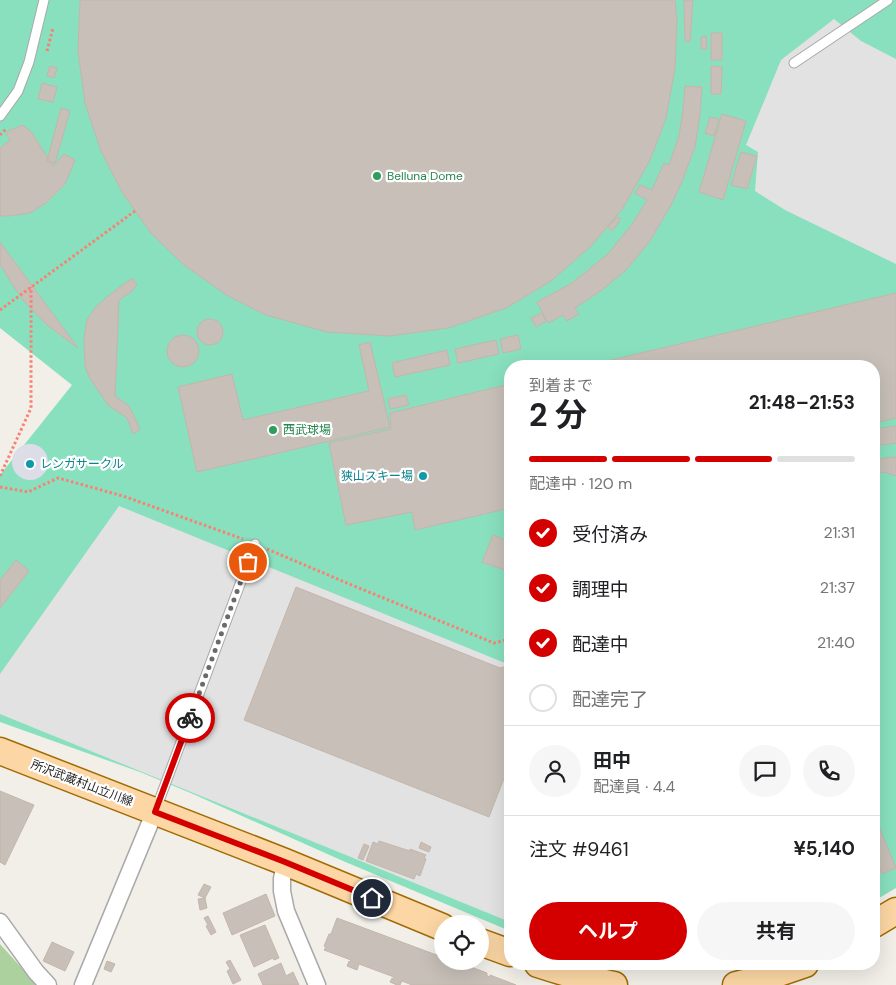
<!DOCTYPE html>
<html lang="ja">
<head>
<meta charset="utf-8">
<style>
  body { margin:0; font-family:"DM Sans","Noto Sans JP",sans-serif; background:#f6f6f6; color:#202124; height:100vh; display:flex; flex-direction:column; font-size:19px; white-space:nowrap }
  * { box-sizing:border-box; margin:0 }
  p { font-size:16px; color:#757577 }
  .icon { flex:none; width:28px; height:28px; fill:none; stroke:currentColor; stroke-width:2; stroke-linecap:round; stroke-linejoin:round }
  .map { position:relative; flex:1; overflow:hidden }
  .panel { position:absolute; left:504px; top:360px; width:376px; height:610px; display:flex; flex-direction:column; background:#fff; border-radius:20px; box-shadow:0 5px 20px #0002 }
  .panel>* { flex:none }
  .buttons { position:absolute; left:434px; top:915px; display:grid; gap:10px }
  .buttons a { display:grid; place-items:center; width:55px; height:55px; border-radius:50%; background:#fff; box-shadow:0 5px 20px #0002; font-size:25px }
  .pin { position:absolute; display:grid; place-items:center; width:42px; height:42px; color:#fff; margin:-21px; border:2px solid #fff; border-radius:50%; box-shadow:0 1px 5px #0007 }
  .courier { position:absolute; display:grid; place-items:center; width:50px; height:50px; margin:-25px; border:4px solid #d40000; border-radius:50%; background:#fff; color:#222; box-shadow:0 1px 6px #0007 }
  .headline em { font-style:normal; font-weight:700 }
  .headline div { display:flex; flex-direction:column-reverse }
  .headline { display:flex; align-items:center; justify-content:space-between; height:85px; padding:0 25px }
  h1 { font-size:32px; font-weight:700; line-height:38px }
  .bar { display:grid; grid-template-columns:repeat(4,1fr); gap:8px 5px; align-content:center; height:60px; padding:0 25px }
  .bar i { height:6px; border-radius:4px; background:#e0e0e0 }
  .bar .on { background:#d40000 }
  .bar p { grid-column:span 4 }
  .line { display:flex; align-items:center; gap:12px; padding:0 25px; border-top:1px solid #e0e0e0 }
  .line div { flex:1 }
  .round { display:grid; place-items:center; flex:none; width:52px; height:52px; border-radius:26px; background:#f6f6f6 }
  ol { padding:0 25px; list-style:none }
  li { display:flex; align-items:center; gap:15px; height:55px }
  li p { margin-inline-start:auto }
  li .icon { padding:5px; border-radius:50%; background:#d40000; color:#fff; stroke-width:4 }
  li:last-child { color:#757577 }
  li i { width:28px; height:28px; border:2px solid #e0e0e0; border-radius:50% }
  .action { display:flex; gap:10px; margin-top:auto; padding:10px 25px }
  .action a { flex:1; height:58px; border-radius:30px; background:#d40000; color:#fff; font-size:20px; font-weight:700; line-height:58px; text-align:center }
  .action a+a { background:#f6f6f6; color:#202124 }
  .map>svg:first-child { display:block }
  .forest { fill:#add19e }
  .pitch { fill:#88e0be }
  .parking { fill:#e2e2e2 }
  .plaza { fill:#dddde8 }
  .building { fill:#c7bfb8; stroke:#c4b6ab }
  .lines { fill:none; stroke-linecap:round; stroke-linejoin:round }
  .service-casing { stroke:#a9a9a9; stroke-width:11 }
  .minor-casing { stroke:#a9a9a9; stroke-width:19 }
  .primary-casing { stroke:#a06b00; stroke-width:29 }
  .path { stroke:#fa8072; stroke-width:3; stroke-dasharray:2.5 2.5; stroke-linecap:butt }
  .service { stroke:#fff; stroke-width:9 }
  .minor { stroke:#fff; stroke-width:16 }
  .primary { stroke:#fcd6a4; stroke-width:26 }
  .done { stroke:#6b6a68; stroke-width:5; stroke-dasharray:0 9 }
  .route { stroke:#d40000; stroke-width:6 }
  .leisure-dot { fill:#2e9e5b; stroke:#fff; stroke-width:2 }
  .culture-dot { fill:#0f9aa8; stroke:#fff; stroke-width:2 }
  .labels { text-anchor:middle; stroke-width:4.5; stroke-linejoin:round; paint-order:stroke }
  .leisure-label { font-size:12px; fill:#27864d; stroke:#fff; text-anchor:start }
  .culture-label { font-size:12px; fill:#0d838f; stroke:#fff; text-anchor:start }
  .street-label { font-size:12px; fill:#222; stroke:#fff }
</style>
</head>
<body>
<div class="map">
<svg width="896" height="985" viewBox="0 0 896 985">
  <rect width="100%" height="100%" fill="#f2efe9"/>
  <path class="forest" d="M 0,944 L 37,985 L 0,985 Z"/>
  <path class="pitch" d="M 0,0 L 896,0 L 896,888 L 874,901 L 874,366 L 510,366 L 510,931 L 343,861 L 193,794 L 140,772 L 0,722 L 0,475 L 72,385 L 0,328 Z
    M 626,964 L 744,964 L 739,966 C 702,967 662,971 626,964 Z"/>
  <path class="parking" d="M 834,19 L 861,41 L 896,59 L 896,264 L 785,210 L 755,191 L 758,152 L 746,145 L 781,60 Z
    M 119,506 L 505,663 L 510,661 L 510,922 L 0,714 L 0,674 Z"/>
  <path class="plaza" d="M12 462a18 18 0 1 1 36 0a18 18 0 1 1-36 0Z"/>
  <path class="building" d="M 80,0 L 675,0 L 677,19 L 675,68 L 666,118 L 650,160 L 623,208 L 592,245 L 551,281 L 506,308 L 448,328 L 390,336 L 327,332 L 266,315 L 228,296 L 184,265 L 151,233 L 122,192 L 101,151 L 85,103 L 78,51 Z
    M 684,0 L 693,0 L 690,42 L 685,41 Z
    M 711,33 L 722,33 L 722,60 L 711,60 Z
    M 706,36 L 707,49 L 701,49 L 701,37 Z
    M 50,66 L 57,68 L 54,78 L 47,76 Z
    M 711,66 L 722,67 L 721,94 L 711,94 Z
    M 42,83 L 57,87 L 53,102 L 38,99 Z
    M 685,86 L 702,87 L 700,113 L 695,147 L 681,184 L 671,205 L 650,241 L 626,270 L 602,290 L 575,308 L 579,314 L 567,321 L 563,315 L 548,323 L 537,302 L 572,283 L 608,254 L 633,223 L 647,200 L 635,193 L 640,185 L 652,190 L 664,163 L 669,165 L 679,136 L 683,110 Z
    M 61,108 L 70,111 L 55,163 L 47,161 Z
    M 722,114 L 746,121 L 723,200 L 699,192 Z
    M 710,117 L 719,119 L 714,136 L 705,133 Z
    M 23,125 L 32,133 L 53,166 L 64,154 L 75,160 L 65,184 L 46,203 L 30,213 L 9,216 L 0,216 L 0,148 L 10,140 L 6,134 L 8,131 Z
    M 741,152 L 757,156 L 747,189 L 731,185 Z
    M 617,217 L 621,219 L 612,231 L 608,227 Z
    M 0,242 L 78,348 L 47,325 L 24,301 L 10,281 L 0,264 Z
    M 132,278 L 137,285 L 131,292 L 119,300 L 115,396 L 129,406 L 140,429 L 133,434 L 127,418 L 108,405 L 89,377 L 85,366 L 84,338 L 87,320 L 95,308 L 108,296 Z
    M 896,293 L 896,418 L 874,423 L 874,366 L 586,366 Z
    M 542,313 L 546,321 L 536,327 L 531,318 Z
    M197 332a13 13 0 1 1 26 0a13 13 0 1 1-26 0Z
    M167 351a16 16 0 1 1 32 0a16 16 0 1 1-32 0Z
    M 518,335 L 521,349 L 503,353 L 500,339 Z
    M 496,340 L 499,354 L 458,363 L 455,349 Z
    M 370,342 L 390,427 L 197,472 L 178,387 L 232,374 L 243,420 L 369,391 L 359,345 Z
    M 447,350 L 450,365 L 395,377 L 392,363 Z
    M 510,384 L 510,508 L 415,530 L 412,512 L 346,525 L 329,443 L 391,429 L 390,413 Z
    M 406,395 L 409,405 L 390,409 L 388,399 Z
    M 896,426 L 896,443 L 874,446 L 874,429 Z
    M 892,457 L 896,457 L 896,476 L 884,472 L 874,473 L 874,460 Z
    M 493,535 L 510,542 L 510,572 L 482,562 Z
    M 16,560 L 29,571 L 0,608 L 0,580 Z
    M 296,587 L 500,668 L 510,665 L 510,763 L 489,817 L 244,720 Z
    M 0,791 L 34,805 L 5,865 L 0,862 Z
    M 879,827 L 896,868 L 882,874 L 874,853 L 874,829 Z
    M 379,841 L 410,851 L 410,849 L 426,855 L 424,858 L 426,859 L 420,876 L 416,874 L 414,879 L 366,861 L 373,842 L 378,844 Z
    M 421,842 L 431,847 L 429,852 L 419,848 Z
    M 364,844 L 369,846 L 363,860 L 358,858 Z
    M 204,884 L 211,887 L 205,898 L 198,895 Z
    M 266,894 L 275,916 L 232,935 L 223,913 Z
    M 205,898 L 207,908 L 200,910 L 198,899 Z
    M 208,916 L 216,932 L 211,935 L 206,926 L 208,925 L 204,918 Z
    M 337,918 L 442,957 L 442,961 L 455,961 L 487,973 L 487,976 L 490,977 L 490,975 L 516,985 L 412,985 L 402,981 L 400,985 L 397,985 L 390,982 L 392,978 L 393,979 L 394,977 L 359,964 L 357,970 L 347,966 L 349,961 L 350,962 L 351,960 L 324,950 L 326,947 L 324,946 L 329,934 L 331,934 Z
    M 265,925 L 279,958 L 274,960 L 273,958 L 254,967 L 240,935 Z
    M 52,942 L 74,952 L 65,971 L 43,961 Z
    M 230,960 L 241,980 L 233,984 L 227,971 L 230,969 L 226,962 Z
    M 107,961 L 115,964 L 111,972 L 104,969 Z
    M 281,963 L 286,976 L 293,972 L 299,985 L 263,985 L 258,974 Z"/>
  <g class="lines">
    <defs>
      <path id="service" d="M 794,63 L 888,0
        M 0,116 L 18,91 L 29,62 L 44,0
        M 156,809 L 255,544"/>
      <path id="minor" d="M 285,862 L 282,879 L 282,891 L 286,911 L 317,985
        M 0,922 L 36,972 L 48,985
        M 83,985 L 155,811"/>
      <path id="primary" d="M 0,751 L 285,862 L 442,927
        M 874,924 L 896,911
        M 480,942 L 510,953
        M 538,964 C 563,972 588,980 614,985
        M 736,985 L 764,978 L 805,964"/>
    </defs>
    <use href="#service" class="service-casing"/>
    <use href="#minor" class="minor-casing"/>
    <use href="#primary" class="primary-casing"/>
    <path class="path" d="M 47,51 L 53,28
      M 0,135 L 7,128
      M 0,310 L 135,211
      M 0,476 L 31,408 L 31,287
      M 0,487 L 28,492 L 58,478 L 123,496 L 243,539
      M 267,549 L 354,586 L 494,643 L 510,639"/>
    <use href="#service" class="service"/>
    <use href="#minor" class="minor"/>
    <use href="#primary" class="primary"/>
  </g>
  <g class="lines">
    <path class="done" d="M 190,718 L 248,562"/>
    <path class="route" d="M 190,718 L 155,812 L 285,862 L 372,898"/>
  </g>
  <g class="leisure-dot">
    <circle cx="377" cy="176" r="5"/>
    <circle cx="273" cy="430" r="5"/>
  </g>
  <g class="culture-dot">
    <circle cx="30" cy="464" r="5"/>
    <circle cx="423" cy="476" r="5"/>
  </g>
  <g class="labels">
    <g class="leisure-label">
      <text x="387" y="180">Belluna Dome</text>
      <text x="283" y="434">西武球場</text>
    </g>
    <g class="culture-label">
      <text x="40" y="468">レンガサークル</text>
      <text x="413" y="480" text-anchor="end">狭山スキー場</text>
    </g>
    <g class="street-label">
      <text transform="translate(82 783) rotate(21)" y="4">所沢武蔵村山立川線</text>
    </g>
  </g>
</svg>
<div class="buttons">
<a><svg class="icon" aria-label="locate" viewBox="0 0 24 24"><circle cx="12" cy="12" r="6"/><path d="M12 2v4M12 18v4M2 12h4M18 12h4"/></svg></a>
</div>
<div class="pin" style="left:248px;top:562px;background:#ea580c"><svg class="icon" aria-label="bag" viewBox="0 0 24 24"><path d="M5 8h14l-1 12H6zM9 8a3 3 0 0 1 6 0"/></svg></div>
<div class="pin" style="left:372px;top:898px;background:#1f2937"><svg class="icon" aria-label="home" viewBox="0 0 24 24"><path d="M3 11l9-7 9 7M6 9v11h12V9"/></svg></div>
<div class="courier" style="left:190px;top:718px"><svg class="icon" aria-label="bike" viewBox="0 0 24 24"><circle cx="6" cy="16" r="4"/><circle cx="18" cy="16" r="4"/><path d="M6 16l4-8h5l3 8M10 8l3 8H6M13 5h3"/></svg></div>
<section class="panel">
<div class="headline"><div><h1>2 分</h1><p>到着まで</p></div><em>21:48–21:53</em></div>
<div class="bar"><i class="on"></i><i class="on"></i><i class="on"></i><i></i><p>配達中 · 120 m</p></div>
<ol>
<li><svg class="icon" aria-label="check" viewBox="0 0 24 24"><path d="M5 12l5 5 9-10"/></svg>受付済み<p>21:31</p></li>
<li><svg class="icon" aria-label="check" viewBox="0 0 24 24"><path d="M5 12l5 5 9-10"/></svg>調理中<p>21:37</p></li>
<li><svg class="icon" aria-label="check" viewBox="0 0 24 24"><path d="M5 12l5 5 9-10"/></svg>配達中<p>21:40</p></li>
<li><i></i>配達完了</li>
</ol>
<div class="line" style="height:90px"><a class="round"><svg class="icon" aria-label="person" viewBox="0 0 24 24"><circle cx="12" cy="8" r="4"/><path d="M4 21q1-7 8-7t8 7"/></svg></a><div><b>田中</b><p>配達員 · 4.4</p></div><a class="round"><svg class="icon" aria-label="chat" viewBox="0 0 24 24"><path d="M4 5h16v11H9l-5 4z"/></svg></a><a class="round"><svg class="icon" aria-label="phone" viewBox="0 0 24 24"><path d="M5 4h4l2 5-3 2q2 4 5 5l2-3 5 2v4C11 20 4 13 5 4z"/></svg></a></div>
<div class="line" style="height:65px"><div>注文 #9461</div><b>¥5,140</b></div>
<div class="action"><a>ヘルプ</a><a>共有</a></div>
</section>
</div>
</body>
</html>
